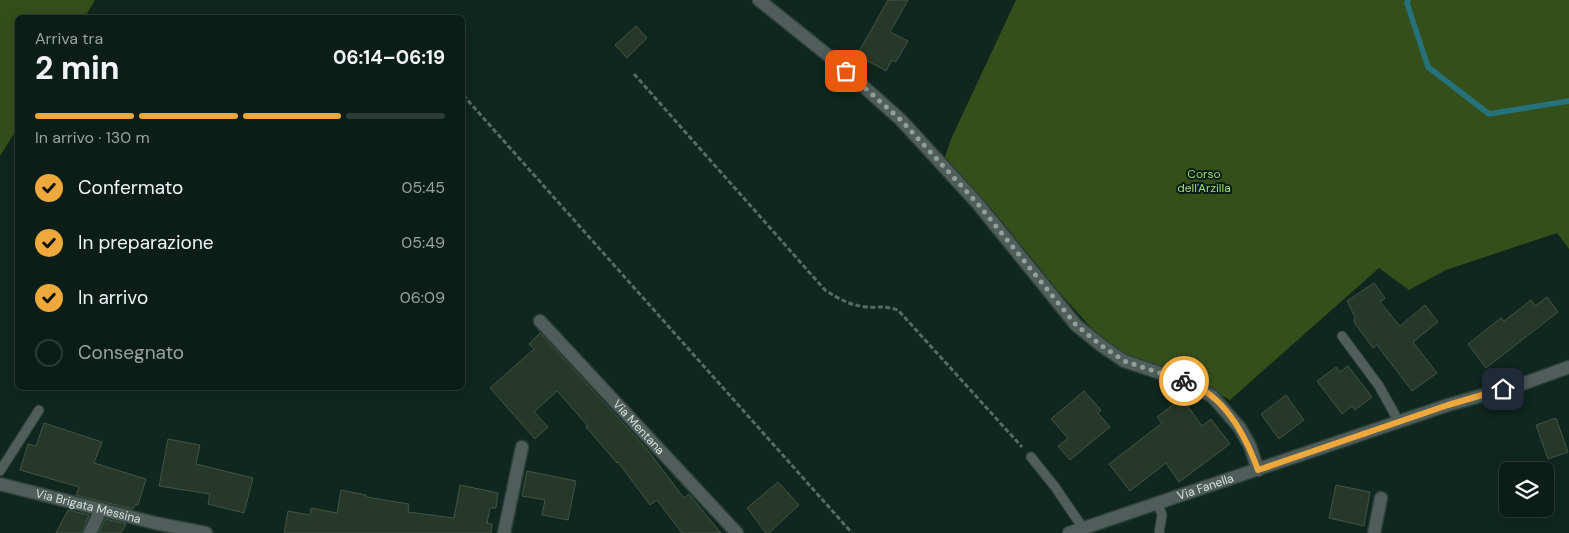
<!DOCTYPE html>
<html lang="it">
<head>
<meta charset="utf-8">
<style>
  body { margin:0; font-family:"DM Sans",sans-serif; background:#192a24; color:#f1f3f6; height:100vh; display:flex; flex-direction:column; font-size:19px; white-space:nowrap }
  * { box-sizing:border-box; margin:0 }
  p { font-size:16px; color:#9aa2a1 }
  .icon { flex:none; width:28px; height:28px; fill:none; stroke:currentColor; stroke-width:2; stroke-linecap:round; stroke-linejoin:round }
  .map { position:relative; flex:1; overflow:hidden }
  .panel { position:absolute; left:15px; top:15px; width:450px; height:375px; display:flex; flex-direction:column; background:#0b1d17; border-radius:8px; box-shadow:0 5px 20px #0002,0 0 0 1px #2b3b36 }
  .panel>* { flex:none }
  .fabs { position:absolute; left:1499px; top:462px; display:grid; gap:10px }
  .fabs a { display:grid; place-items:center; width:55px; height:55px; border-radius:8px; background:#0b1d17; box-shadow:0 5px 20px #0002,0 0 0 1px #2b3b36; font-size:25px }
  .pin { position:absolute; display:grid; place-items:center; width:42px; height:42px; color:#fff; margin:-21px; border-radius:10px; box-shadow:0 2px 8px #0006 }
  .courier { position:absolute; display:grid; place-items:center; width:50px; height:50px; margin:-25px; border:4px solid #eea83c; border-radius:50%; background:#fff; color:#222; box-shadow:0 1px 6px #0007 }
  .summary em { font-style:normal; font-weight:700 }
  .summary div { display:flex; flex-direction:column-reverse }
  .summary { display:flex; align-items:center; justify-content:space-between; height:85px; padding:0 20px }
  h1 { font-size:32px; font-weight:700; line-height:38px }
  .bar { display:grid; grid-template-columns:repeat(4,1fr); gap:8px 5px; align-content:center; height:60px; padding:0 20px }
  .bar i { height:6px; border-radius:4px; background:#2b3b36 }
  .bar .current { background:#eea83c }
  .bar p { grid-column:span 4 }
  ol { padding:0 20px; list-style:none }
  li { display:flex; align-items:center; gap:15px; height:55px }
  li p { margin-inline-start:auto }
  li .icon { padding:5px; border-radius:50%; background:#eea83c; color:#111; stroke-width:4 }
  li:last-child { color:#9aa2a1 }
  li i { width:28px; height:28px; border:2px solid #2b3b36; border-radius:50% }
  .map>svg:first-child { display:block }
  .green { fill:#354f1b }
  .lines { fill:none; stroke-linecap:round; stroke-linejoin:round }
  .stream { stroke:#25727c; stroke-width:5.5 }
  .building { fill:#26382a; stroke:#415445 }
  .service-casing { stroke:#2b413a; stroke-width:11 }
  .minor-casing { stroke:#2b413a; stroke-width:15 }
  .path { stroke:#566b64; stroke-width:3; stroke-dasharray:5 2.5; stroke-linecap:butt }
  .service { stroke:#505d5b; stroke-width:9 }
  .minor { stroke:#505d5b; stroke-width:12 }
  .done { stroke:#8fa19a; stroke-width:5; stroke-dasharray:0 9 }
  .route { stroke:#eea83c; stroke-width:6 }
  .labels { text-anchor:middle; stroke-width:4; stroke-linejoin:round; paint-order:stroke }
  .park-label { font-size:12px; fill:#a4de6e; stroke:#061e16 }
  .street-label { font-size:12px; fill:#d4e3dd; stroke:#061e16 }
</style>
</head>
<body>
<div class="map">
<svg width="1569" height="533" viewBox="0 0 1569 533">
  <rect width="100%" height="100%" fill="#0f271f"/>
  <path class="green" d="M 0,0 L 95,0 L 85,17 L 18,18 L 17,129 L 0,156 Z
    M 1016,0 L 1569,0 L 1569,249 L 1557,233 L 1446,270 L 1409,290 L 1379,268 L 1230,400 L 1182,374 L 1143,365 L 1117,350 L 1094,331 L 1059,292 L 995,213 L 945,157 L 951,139 Z"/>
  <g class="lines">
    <path class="stream" d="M 1408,0 L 1407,3 L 1428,67 L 1489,114 L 1569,101"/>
  </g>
  <path class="building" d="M 888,0 L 908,0 L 890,32 L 908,41 L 896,62 L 892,60 L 886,71 L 857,55 Z
    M 636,26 L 647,38 L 627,58 L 615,45 Z
    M 1374,283 L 1385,298 L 1380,302 L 1400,326 L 1425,305 L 1438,322 L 1413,342 L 1437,373 L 1412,391 L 1377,345 L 1373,348 L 1354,322 L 1355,317 L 1347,301 Z
    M 1547,297 L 1558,312 L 1486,368 L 1468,344 L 1501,318 L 1504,321 L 1531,300 L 1535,306 Z
    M 540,333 L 646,448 L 684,498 L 689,494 L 721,533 L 682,533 L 657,500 L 650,505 L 618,462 L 617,463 L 586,427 L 588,426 L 557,391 L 534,412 L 548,427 L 535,439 L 490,388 L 534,349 L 529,344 Z
    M 1348,366 L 1372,397 L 1355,410 L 1352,406 L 1342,414 L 1317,381 L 1336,367 L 1340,372 Z
    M 1084,391 L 1101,410 L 1098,413 L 1110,427 L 1070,460 L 1058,446 L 1068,438 L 1051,419 Z
    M 1286,395 L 1304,420 L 1279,439 L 1261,414 Z
    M 1182,398 L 1202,426 L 1211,419 L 1230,444 L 1179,482 L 1166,463 L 1130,491 L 1109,464 L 1162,423 L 1157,417 Z
    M 1556,418 L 1568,452 L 1548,459 L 1536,425 Z
    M 44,423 L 102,442 L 94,463 L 146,479 L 138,505 L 136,504 L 133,509 L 76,495 L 79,487 L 20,470 L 28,444 L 36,446 Z
    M 168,439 L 200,445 L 196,464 L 253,478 L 244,513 L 208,504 L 210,494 L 159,486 Z
    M 527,471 L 576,481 L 568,520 L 542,515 L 545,500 L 522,496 Z
    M 778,482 L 799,505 L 769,533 L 766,533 L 747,508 Z
    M 460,485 L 498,493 L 496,508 L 490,508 L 487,523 L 486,523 L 492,524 L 491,533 L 284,533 L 288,511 L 310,515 L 311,508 L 337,513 L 341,490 L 366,495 L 366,497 L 409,504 L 408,512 L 454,518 Z
    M 1336,485 L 1370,492 L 1364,526 L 1329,518 Z
    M 68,510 L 89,515 L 82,533 L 56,533 Z
    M 105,519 L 126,524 L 121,533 L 99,533 Z"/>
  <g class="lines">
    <defs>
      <path id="service" d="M 1342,336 L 1379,386 L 1399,422
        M 1031,457 L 1055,487 L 1083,528
        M 0,471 L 39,410
        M 1158,504 L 1162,515 L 1159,533"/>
      <g id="minor">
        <path d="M 759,0 L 835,61 L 901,120 L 978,204 L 1076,325 L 1102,346 L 1124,361 L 1190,383 L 1213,397 L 1240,428 L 1250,446 L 1258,470"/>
        <path id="s1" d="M 540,321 L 737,533"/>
        <path id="s2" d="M 0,484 L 155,523 L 206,533"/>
        <path d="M 90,533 L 101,509"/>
        <path d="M 504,533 L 522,447"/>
        <path id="s3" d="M 1069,533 L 1448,405 L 1522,384 L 1569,367"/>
        <path d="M 1374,533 L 1381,498"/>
      </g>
    </defs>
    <use href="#service" class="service-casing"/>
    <use href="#minor" class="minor-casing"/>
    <path class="path" d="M 634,74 L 825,290 C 839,299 849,305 866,307 C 880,308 883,305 898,310 L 1022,447
      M 463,95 L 852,533"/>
    <use href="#service" class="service"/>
    <use href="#minor" class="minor"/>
  </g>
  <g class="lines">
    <path class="done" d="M 846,71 L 901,120 L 978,204 L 1076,325 L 1102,346 L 1124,361 L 1184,381"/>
    <path class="route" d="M 1184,381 C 1223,393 1245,434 1258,470 L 1448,405 L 1503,389"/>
  </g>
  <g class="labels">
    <g class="park-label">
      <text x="1204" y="178">Corso<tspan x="1204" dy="14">dell'Arzilla</tspan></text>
    </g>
    <g class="street-label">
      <text dy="4" stroke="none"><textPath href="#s1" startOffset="145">Via Mentana</textPath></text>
      <text dy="4" stroke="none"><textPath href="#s3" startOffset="144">Via Fanella</textPath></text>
      <text dy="4" stroke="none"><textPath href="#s2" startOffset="91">Via Brigata Messina</textPath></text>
    </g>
  </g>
</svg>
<div class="fabs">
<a><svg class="icon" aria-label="layers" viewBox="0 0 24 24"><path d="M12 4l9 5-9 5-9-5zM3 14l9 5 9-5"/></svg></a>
</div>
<div class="pin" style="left:846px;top:71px;background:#ea580c"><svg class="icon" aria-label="bag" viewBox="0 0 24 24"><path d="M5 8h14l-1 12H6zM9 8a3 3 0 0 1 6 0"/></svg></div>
<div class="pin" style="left:1503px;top:389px;background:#1f2937"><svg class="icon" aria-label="home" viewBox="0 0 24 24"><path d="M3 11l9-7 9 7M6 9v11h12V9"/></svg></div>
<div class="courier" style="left:1184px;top:381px"><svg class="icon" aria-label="bike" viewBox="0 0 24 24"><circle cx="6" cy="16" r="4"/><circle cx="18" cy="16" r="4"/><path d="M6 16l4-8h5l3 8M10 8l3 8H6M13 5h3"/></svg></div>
<section class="panel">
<div class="summary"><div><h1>2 min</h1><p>Arriva tra</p></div><em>06:14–06:19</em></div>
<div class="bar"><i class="current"></i><i class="current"></i><i class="current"></i><i></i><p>In arrivo · 130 m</p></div>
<ol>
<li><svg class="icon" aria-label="check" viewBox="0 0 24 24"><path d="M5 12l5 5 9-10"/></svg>Confermato<p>05:45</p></li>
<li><svg class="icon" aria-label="check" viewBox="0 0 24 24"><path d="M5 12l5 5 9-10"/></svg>In preparazione<p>05:49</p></li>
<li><svg class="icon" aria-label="check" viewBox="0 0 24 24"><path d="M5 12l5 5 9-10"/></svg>In arrivo<p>06:09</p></li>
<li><i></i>Consegnato</li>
</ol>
</section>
</div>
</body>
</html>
